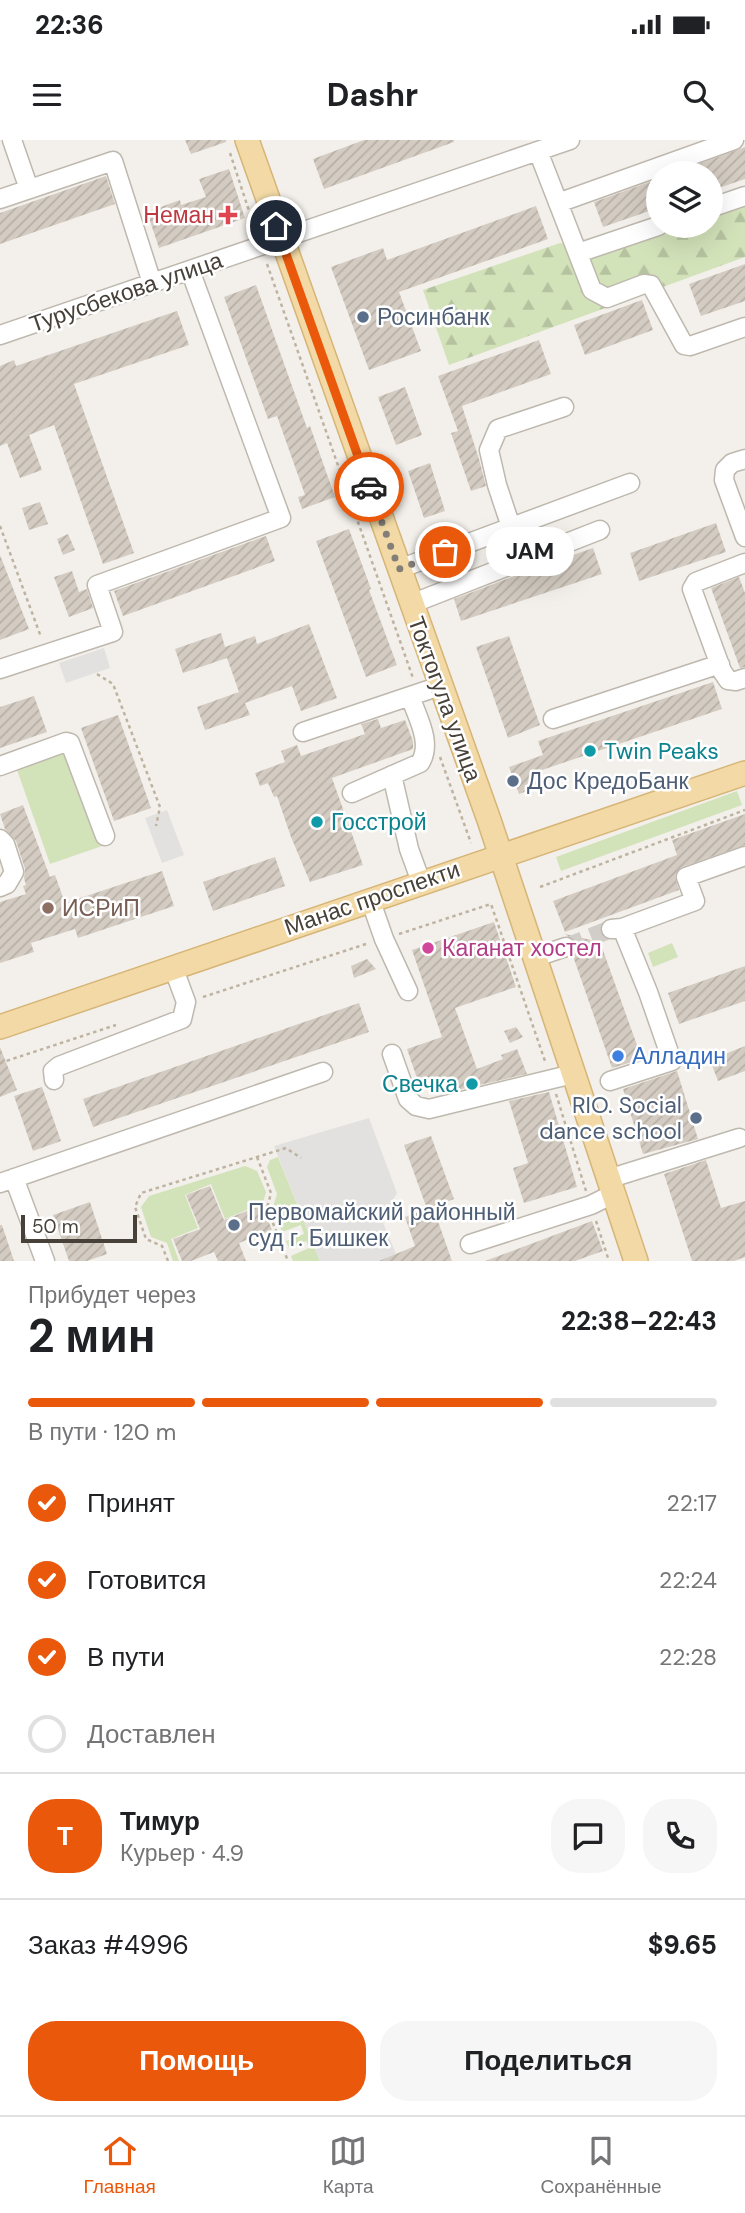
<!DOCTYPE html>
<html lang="ru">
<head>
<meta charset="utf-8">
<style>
  body { margin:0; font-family:"DM Sans",sans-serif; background:#f6f6f6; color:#202124; height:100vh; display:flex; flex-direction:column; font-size:26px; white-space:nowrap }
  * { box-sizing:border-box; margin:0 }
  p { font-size:23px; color:#757577 }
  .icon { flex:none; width:38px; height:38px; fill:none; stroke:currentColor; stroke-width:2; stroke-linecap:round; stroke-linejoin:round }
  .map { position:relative; height:1121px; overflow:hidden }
  .drawer { display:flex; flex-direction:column; background:#fff; flex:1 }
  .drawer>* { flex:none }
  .fabs { position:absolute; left:646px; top:21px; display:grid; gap:14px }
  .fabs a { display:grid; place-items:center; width:77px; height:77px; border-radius:50%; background:#fff; box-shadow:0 7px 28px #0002; font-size:35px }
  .scale { position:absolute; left:21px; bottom:18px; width:116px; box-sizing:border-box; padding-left:7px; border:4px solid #47413a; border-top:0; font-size:19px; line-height:24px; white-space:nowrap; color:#47413a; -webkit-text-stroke:5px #fff; paint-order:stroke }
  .pin { position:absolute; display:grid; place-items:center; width:60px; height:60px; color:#fff; margin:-30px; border:4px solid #fff; border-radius:50%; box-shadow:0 2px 7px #0007 }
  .courier { position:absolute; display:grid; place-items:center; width:70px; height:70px; margin:-35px; border:5px solid #ea580c; border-radius:50%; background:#fff; color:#222; box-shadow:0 2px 9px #0007 }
  .bubble { position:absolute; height:49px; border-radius:24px; background:#fff; box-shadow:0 7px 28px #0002; font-size:23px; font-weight:700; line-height:49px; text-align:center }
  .overview em { font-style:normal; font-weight:700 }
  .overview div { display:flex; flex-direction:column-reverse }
  .overview { display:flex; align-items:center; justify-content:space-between; height:119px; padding:0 28px }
  h1 { font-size:46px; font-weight:700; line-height:52px }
  .bar { display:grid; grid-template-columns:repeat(4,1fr); gap:10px 7px; align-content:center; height:84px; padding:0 28px }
  .bar i { height:9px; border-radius:5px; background:#e0e0e0 }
  .bar .active { background:#ea580c }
  .bar p { grid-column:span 4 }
  .line { display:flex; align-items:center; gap:18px; padding:0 28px; border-top:2px solid #e0e0e0 }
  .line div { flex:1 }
  .round { display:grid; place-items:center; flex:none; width:74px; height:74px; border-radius:28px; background:#f6f6f6 }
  ol { padding:0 28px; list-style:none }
  li { display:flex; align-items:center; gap:21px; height:77px }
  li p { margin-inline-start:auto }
  li .icon { padding:7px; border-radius:50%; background:#ea580c; color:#fff; stroke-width:4 }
  li:last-child { color:#757577 }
  li i { width:38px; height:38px; border:4px solid #e0e0e0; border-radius:50% }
  .action { display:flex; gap:14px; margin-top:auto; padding:14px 28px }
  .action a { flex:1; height:80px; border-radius:28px; background:#ea580c; color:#fff; font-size:28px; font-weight:700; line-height:80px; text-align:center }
  .action a+a { background:#f6f6f6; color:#202124 }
  .status { display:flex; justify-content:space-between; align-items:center; height:49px; padding:0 35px; background:#fff; direction:ltr }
  .status svg { height:19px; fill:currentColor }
  header { display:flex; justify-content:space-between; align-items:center; height:91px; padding:0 28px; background:#fff; font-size:32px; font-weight:700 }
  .menu { display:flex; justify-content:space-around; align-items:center; height:98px; border-top:2px solid #e0e0e0; background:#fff; font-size:19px; color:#757577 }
  .menu a { display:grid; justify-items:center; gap:4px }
  .menu .active { color:#ea580c }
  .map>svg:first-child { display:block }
  .green { fill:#d2e2b9 }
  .forest { fill:url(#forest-firs) }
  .parking { fill:#e3e1df }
  .building { fill:url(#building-hatch) }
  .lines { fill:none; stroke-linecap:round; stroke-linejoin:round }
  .minor-tunnel { stroke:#d1cdc8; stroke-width:18; stroke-dasharray:18 9; stroke-linecap:butt }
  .minor-casing { stroke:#beb8ae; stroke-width:21 }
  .major-casing { stroke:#d6b577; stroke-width:26 }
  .path { stroke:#beb3a1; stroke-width:2.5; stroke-dasharray:3.5 3.5; stroke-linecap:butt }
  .minor { stroke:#fff; stroke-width:18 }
  .major { stroke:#f2d9a5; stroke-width:23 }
  .done { stroke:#837e78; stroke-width:7; stroke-dasharray:0 12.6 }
  .route { stroke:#ea580c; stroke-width:9 }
  .health-dot { fill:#e0444e; stroke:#fff; stroke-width:2.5 }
  .service-dot { fill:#5c6f8a; stroke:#fff; stroke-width:2.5 }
  .culture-dot { fill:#0f9aa8; stroke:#fff; stroke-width:2.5 }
  .education-dot { fill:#8d6e63; stroke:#fff; stroke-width:2.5 }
  .hotel-dot { fill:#d1479c; stroke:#fff; stroke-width:2.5 }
  .shop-dot { fill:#3f7fe0; stroke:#fff; stroke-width:2.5 }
  .labels { text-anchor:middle; stroke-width:5; stroke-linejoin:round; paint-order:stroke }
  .health-label { font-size:23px; fill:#be3a42; stroke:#fff; text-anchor:end }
  .street-label { font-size:23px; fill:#47413a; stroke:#fff }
  .service-label { font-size:23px; fill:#4e5e75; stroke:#fff; text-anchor:start }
  .culture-label { font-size:23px; fill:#0d838f; stroke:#fff; text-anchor:start }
  .education-label { font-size:23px; fill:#785e54; stroke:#fff; text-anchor:start }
  .hotel-label { font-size:23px; fill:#b23c85; stroke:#fff; text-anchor:start }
  .shop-label { font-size:23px; fill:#366cbe; stroke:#fff; text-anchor:start }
</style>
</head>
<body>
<div class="status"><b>22:36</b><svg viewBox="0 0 49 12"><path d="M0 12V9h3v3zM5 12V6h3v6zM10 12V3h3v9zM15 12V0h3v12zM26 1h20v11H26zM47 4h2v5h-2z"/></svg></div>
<header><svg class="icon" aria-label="menu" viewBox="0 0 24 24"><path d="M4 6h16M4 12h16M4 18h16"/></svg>Dashr<svg class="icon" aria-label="search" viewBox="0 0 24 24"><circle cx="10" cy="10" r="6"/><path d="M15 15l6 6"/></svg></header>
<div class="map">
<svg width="745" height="1121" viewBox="0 0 745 1121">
  <defs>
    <pattern id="forest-firs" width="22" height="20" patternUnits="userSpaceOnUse" patternTransform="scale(1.75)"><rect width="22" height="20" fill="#d2e2b9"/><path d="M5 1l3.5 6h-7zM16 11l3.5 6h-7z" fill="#b6c3a0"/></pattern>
    <pattern id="building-hatch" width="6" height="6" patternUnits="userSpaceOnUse" patternTransform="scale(1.75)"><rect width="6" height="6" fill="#d4ccc2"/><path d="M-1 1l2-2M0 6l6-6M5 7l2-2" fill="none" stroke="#b7b0a7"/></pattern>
  </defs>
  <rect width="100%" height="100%" fill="#f3f0eb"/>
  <path class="green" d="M 68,609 L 102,706 L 50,724 L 16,627 Z
    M 737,651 L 742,665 L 561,731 L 556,717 Z
    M 672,803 L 678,817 L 653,827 L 648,813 Z
    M 278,1017 L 320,1121 L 293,1121 L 291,1116 L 309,1108 L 306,1101 L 289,1108 L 286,1101 L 304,1094 L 301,1085 L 282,1092 L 273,1067 L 277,1054 L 267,1027 L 270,1020 Z
    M 245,1026 L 257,1031 L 266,1052 L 263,1063 L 225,1079 L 211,1044 L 185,1055 L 198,1088 L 171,1099 L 179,1121 L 173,1121 L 167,1103 L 151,1097 L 141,1067 L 149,1056 Z"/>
  <path class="forest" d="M 745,56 L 745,117 L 449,225 L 423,150 L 560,103 L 596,107 L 658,86 L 710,86 L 711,68 Z"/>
  <path class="parking" d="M 104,508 L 110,528 L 66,543 L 59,523 Z
    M 167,670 L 184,715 L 162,723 L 145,678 Z
    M 369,978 L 397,1053 L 382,1080 L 399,1121 L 320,1121 L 274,1006 Z"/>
  <path class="building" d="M 185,0 L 226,0 L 226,2 L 191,14 Z
    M 364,0 L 454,0 L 454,2 L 324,49 L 313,19 Z
    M 745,7 L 745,39 L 710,51 L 710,33 L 675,33 Z
    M 229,29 L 245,78 L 159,108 L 147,72 L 180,60 L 181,65 L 206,57 L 199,39 Z
    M 106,36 L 115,64 L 0,104 L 0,73 Z
    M 658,39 L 658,68 L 603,87 L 594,62 Z
    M 536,66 L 548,99 L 399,152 L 421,211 L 369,230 L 331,127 L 383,108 L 387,120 Z
    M 745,124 L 745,161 L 701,176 L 689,144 Z
    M 256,145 L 307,288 L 310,286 L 335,357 L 302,369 L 298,357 L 305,355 L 277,276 L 268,279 L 224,157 Z
    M 642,160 L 653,190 L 585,215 L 574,185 Z
    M 177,171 L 189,205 L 74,244 L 134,413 L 103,424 L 54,285 L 29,295 L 42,330 L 20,338 L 7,303 L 0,306 L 0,226 L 14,220 L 16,226 Z
    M 539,200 L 551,234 L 462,266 L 479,319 L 486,346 L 471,351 L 451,293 L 458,291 L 438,236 Z
    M 405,247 L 422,295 L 396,305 L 378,257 Z
    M 430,323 L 445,371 L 424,378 L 408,331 Z
    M 40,362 L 48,384 L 29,390 L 22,368 Z
    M 716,383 L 726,412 L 639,441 L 630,413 Z
    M 349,389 L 371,449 L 369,450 L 397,525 L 366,537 L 316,401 Z
    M 68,394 L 75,410 L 63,415 L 57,399 Z
    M 266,396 L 275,421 L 123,476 L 114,451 Z
    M 593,408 L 602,434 L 461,481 L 454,459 L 530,430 Z
    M 0,415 L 29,489 L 0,500 Z
    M 72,431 L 79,452 L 87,449 L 93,468 L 69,477 L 54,437 Z
    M 739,437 L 745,453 L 745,527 L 740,528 L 711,448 Z
    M 309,484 L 337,558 L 301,571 L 292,546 L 245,563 L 250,575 L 205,590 L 197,567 L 239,552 L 227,518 L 183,533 L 175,509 L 221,493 L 225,507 L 255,496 L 257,504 Z
    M 509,496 L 540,585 L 508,598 L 476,507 Z
    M 713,542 L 722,569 L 536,632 L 541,646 L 519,654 L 509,627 L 543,615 L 538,601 Z
    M 34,556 L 47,592 L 0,608 L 0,567 Z
    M 118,575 L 151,668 L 114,681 L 81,588 Z
    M 378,579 L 381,588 L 405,580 L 413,601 L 413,609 L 332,638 L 363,725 L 310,742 L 291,697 L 277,656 L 274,657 L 268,643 L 260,646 L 255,633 L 285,622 L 281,611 L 297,605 L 301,616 L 365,594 L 361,584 Z
    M 23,665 L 50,737 L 55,735 L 65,763 L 162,731 L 174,766 L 78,798 L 75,789 L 31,803 L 34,812 L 0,823 L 0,762 L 26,754 L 23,746 L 26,745 L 24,738 L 25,729 L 16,701 L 5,689 L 0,674 Z
    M 745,674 L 745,705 L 682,727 L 675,736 L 679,750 L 565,792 L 553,761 L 677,715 L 672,700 Z
    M 275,717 L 285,746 L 213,771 L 203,742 Z
    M 494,782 L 516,847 L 455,868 L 477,929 L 503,919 L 501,915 L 517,909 L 527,934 L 453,951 L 448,937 L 420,947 L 407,909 L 442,897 L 412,810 Z
    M 565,794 L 600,802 L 642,919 L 612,928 L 573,816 L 577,810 L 576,803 Z
    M 367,819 L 376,829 L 354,838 L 351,826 Z
    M 745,826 L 745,861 L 679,884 L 668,853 Z
    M 359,863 L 369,892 L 93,987 L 83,959 Z
    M 516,887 L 523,897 L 510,903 L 504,891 Z
    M 745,906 L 745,931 L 718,941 L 710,920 Z
    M 0,907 L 17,950 L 0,957 Z
    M 677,931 L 698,999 L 643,1014 L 623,949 Z
    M 42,947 L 61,1001 L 33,1011 L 14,956 Z
    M 549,952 L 577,1047 L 524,1063 L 513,1028 L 528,1023 L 509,961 Z
    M 431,996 L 454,1059 L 427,1069 L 404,1005 Z
    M 706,1020 L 721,1068 L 745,1061 L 745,1117 L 734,1121 L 692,1121 L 664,1034 Z
    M 210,1046 L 224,1080 L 262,1065 L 272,1090 L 239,1103 L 246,1121 L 218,1121 L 214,1112 L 191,1121 L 182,1121 L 173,1099 L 200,1089 L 186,1055 Z
    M 90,1062 L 107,1114 L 87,1121 L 69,1121 L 53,1075 Z
    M 433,1067 L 452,1121 L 379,1121 L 415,1106 L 405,1077 Z
    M 592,1081 L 603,1111 L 575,1121 L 485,1121 Z
    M 0,1085 L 2,1085 L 14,1121 L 0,1121 Z"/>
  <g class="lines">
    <path class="minor-tunnel" d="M 566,807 L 611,789"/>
    <defs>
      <path id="minor" d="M 12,0 L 29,49
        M 538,11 L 592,150 L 607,158 L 644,144 L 651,145 L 684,205 L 690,206 L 745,187
        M 0,59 L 113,21 L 152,143
        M 558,63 L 734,0
        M 710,68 L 745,56
        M 578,113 L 658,86
        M 0,195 L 570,0
        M 745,319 L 732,323 L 725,330 L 724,340 L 745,397
        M 511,387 L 497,345 L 489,310 L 498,289 L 564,267
        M 745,423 L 696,442 L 692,449 L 722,531 L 728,540 L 736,541 L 745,538
        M 399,429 L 630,343
        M 411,464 L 600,390
        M 0,529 L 113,492 L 97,445 L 281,378 L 190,130
        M 553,579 L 720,524
        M 303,592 L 440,546
        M 0,626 L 66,602 L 70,603 L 105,696
        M 392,635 L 409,709 L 421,742
        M 352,653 L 420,623 C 433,603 417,577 410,556
        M 0,699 L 5,704 L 14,732 L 7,744 L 0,747
        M 370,759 L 384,799 L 408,851
        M 611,789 L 622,788 L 695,761 L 686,737 L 745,716
        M 533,818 L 566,807
        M 392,914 L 408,959 L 416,966 L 429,969 L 573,934
        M 54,940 L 53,931 L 59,926 L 182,879 L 186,862 L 173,827
        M 610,941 L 672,921 L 648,852 L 622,788
        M 14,1038 L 45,1121
        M 608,1039 L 739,998
        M 0,1043 L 323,932
        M 470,1104 L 591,1065 L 613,1054"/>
      <path id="major" d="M 247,0 L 489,680 L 636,1121
        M 0,887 L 745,633"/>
    </defs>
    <use href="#minor" class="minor-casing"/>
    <use href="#major" class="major-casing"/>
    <path class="path" d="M 230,13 L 255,89
      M 267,124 L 413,538
      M 0,386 L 41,497
      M 97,534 L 113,544 L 160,667 L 156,686
      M 440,617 L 471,703
      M 540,747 L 745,670
      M 399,794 L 491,764 L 546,924
      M 203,857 L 369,803
      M 0,923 L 116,885
      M 556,954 L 586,1051
      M 257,1017 L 271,1053 L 267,1068 L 288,1121
      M 596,1081 L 609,1121
      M 168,1121 L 162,1106 L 146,1099 L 135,1067 L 141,1053 L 286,1008 L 301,1018"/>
    <use href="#minor" class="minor"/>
    <use href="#major" class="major"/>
  </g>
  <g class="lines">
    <path class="done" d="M 369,347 L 399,429 L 445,412"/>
    <path class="route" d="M 276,86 L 369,347"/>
  </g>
  <path class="health-dot" d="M224.5 64.5h7v7h7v7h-7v7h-7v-7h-7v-7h7z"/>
  <g class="service-dot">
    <circle cx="363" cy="177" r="7"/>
    <circle cx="513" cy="641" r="7"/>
    <circle cx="696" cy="978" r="7"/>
    <circle cx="234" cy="1085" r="7"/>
  </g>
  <g class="culture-dot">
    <circle cx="590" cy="611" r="7"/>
    <circle cx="317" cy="682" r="7"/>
    <circle cx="472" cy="944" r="7"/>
  </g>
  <circle class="education-dot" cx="48" cy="768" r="7"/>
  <circle class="hotel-dot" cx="428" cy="808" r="7"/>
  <circle class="shop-dot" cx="618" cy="916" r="7"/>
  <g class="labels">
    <g class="health-label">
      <text x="214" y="83">Неман</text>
    </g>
    <g class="street-label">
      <text transform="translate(126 152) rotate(-19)" y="8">Турусбекова улица</text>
      <text transform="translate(445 559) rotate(70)" y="8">Токтогула улица</text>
      <text transform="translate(372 758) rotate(-19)" y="8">Манас проспекти</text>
    </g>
    <g class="service-label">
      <text x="377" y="185">Росинбанк</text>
      <text x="527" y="649">Дос КредоБанк</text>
      <text x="682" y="973" text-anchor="end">RIO. Social<tspan x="682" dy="26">dance school</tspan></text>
      <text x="248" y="1080">Первомайский районный<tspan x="248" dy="26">суд г. Бишкек</tspan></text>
    </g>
    <g class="culture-label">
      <text x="604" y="619">Twin Peaks</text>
      <text x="331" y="690">Госстрой</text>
      <text x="458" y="952" text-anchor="end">Свечка</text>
    </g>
    <g class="education-label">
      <text x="62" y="776">ИСРиП</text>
    </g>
    <g class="hotel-label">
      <text x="442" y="816">Каганат хостел</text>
    </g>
    <g class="shop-label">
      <text x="632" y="924">Алладин</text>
    </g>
  </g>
</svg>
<div class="fabs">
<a><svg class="icon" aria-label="layers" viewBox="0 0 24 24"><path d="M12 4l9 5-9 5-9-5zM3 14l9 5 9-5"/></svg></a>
</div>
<div class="scale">50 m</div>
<div class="pin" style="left:445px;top:412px;background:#ea580c"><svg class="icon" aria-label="bag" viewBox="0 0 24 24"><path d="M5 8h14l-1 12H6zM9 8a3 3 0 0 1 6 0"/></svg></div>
<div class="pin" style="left:276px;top:86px;background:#1f2937"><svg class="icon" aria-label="home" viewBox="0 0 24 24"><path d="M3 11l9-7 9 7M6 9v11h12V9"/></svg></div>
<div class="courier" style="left:369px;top:347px"><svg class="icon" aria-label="car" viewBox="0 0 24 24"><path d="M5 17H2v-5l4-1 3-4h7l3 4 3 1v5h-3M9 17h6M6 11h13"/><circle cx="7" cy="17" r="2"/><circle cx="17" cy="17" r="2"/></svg></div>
<div class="bubble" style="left:486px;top:387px;width:88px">JAM</div>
</div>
<section class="drawer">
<div class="overview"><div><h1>2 мин</h1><p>Прибудет через</p></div><em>22:38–22:43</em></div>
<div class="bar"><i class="active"></i><i class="active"></i><i class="active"></i><i></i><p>В пути · 120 m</p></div>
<ol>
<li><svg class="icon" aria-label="check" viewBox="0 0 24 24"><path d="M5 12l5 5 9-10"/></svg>Принят<p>22:17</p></li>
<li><svg class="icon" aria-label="check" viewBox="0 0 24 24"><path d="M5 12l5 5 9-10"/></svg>Готовится<p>22:24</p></li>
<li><svg class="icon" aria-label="check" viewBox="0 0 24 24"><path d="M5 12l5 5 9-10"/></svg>В пути<p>22:28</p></li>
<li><i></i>Доставлен</li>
</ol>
<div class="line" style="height:126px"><b class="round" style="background:#ea580c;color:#fff">Т</b><div><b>Тимур</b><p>Курьер · 4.9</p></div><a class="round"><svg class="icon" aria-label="chat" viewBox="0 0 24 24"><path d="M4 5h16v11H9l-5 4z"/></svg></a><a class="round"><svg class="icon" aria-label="phone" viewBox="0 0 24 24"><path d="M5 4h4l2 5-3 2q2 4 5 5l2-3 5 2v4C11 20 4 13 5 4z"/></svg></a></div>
<div class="line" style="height:91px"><div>Заказ #4996</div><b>$9.65</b></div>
<div class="action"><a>Помощь</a><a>Поделиться</a></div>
</section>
<nav class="menu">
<a class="active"><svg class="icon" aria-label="home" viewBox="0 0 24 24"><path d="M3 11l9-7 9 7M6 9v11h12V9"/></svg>Главная</a>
<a><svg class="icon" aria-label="map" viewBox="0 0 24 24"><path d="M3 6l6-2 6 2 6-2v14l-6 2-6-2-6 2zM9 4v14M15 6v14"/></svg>Карта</a>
<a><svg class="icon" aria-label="saved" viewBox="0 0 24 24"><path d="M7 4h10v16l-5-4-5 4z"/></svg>Сохранённые</a>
</nav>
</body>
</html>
